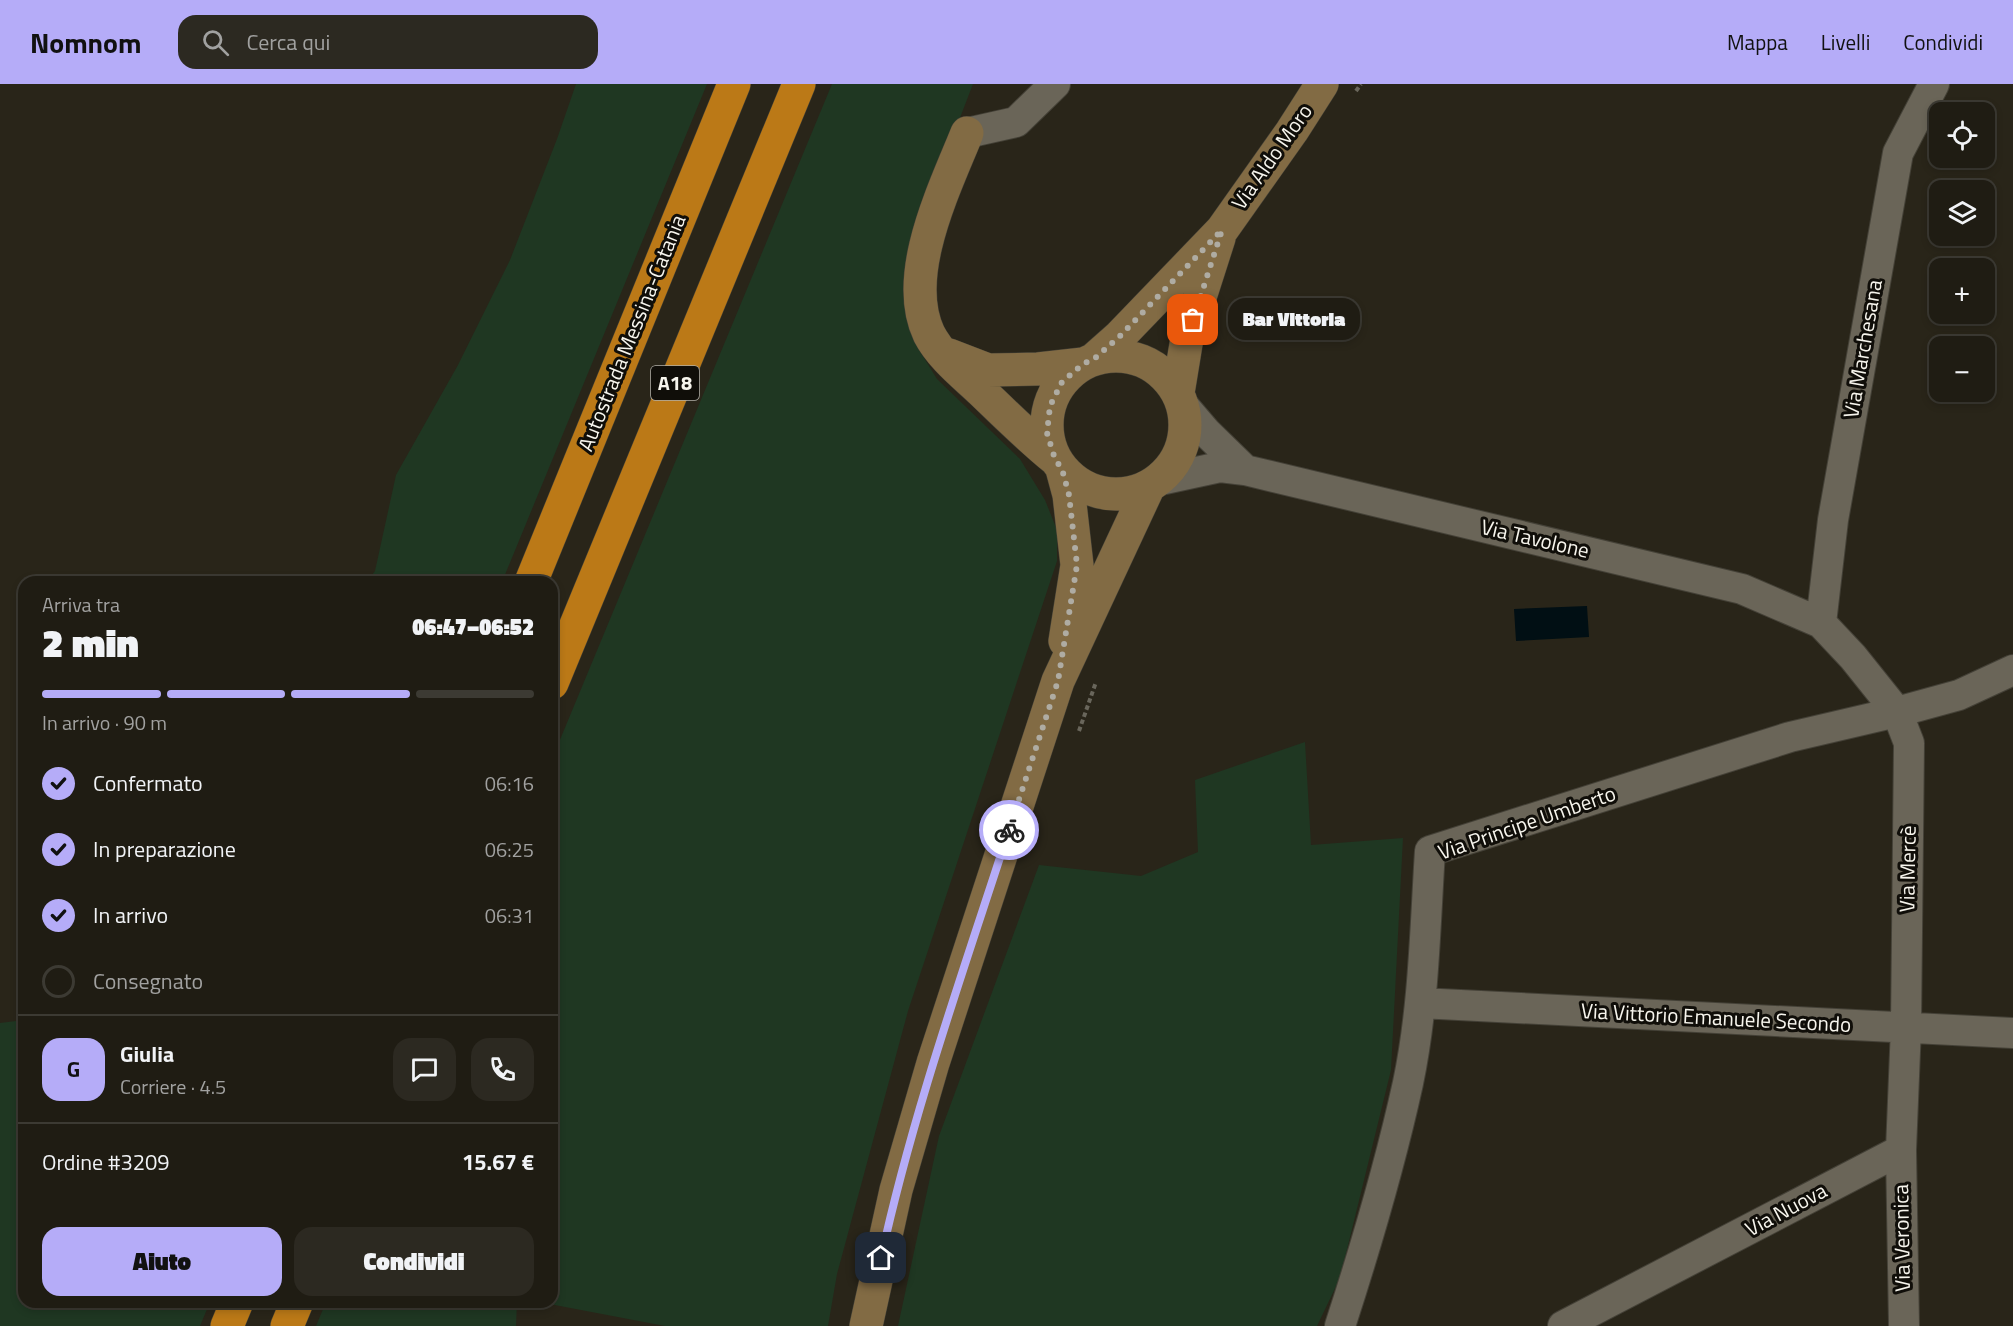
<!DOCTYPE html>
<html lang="it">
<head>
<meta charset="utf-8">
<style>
  body { margin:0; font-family:"Titillium Web",sans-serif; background:#2c2921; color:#f1f3f6; height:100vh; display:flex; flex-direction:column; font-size:22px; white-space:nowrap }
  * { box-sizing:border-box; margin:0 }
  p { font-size:20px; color:#a1a1a0 }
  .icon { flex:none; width:33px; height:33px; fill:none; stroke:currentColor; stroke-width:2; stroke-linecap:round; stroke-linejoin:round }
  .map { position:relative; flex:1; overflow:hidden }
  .panel { position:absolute; left:18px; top:492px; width:540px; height:732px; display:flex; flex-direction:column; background:#1f1c13; border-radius:18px; box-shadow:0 3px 9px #0003,0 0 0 2px #3c3a33 }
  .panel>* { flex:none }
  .controls { position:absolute; left:1929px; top:18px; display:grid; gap:12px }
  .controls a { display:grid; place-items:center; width:66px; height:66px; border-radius:12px; background:#1f1c13; box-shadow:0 3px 9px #0003,0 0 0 2px #3c3a33; font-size:30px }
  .pin { position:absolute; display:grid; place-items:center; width:51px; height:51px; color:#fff; margin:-26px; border-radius:12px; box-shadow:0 3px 9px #0006 }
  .courier { position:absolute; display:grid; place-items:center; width:60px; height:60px; margin:-30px; border:4px solid #b5acf8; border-radius:50%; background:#fff; color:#222; box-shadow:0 2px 8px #0007 }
  .bubble { position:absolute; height:42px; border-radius:18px; background:#1f1c13; box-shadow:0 3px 9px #0003,0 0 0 2px #3c3a33; font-size:20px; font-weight:800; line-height:42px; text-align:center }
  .summary em { font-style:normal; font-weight:800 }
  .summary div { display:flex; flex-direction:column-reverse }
  .summary { display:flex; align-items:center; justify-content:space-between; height:102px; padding:0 24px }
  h1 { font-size:39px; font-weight:800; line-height:45px }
  .bar { display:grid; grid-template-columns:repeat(4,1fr); gap:9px 6px; align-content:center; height:72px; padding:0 24px }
  .bar i { height:8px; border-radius:4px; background:#3c3a33 }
  .bar .active { background:#b5acf8 }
  .bar p { grid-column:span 4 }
  .line { display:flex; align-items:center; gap:15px; padding:0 24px; border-top:2px solid #3c3a33 }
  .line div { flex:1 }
  .round { display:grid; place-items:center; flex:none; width:63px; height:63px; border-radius:18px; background:#2c2921 }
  ol { padding:0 24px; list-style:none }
  li { display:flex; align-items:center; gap:18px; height:66px }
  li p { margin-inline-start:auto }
  li .icon { padding:6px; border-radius:50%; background:#b5acf8; color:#111; stroke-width:4 }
  li:last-child { color:#a1a1a0 }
  li i { width:33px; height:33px; border:3px solid #3c3a33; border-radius:50% }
  .cta { display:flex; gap:12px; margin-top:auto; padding:12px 24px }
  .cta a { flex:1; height:69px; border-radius:18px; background:#b5acf8; color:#111; font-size:24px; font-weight:800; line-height:69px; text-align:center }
  .cta a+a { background:#2c2921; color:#f1f3f6 }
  header { display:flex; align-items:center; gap:36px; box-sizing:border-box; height:84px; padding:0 30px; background:#b5acf8; color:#111 }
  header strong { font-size:28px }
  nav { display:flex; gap:33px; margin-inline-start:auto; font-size:21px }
  .search { width:420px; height:54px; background:#2c2921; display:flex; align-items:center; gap:15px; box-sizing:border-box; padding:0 21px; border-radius:18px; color:#a1a1a0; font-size:22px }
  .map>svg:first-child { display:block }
  .green { fill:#1f3722 }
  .water { fill:#010f14 }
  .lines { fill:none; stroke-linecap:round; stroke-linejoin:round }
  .street-casing { stroke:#444137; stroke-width:32 }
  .secondary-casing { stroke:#444137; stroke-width:34 }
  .highway-casing { stroke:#444137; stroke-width:34 }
  .path { stroke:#69665b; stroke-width:4; stroke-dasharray:4.5 3; stroke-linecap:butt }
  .street { stroke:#6a6558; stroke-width:30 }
  .secondary { stroke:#826b44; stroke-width:33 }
  .highway { stroke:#bb7917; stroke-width:33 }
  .done { stroke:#afaca3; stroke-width:6; stroke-dasharray:0 10.8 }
  .route { stroke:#b5acf8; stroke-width:8 }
  .labels { text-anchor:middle; stroke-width:6; stroke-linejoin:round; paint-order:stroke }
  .shield { fill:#100e09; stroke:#b2b0a9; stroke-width:1.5 }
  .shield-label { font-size:20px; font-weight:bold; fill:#f7f5ed }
  .street-label { font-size:21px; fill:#f7f5ed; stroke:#100e09 }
</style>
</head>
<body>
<header>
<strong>Nomnom</strong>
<div class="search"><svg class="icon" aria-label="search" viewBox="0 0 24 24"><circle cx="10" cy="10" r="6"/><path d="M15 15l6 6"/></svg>Cerca qui</div>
<nav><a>Mappa</a><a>Livelli</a><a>Condividi</a></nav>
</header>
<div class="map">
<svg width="2013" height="1242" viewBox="0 0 2013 1242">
  <rect width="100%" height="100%" fill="#292519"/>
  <path class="green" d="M 576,0 L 707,0 L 502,498 L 367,498 L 375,487 L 396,391 L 458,281 L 510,176 L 557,55 Z
    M 832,0 L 973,0 L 918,143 L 909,227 L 921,269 L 937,295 L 1020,375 L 1045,416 L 1057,446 L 1057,477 L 908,927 L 837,1190 L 828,1242 L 665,1242 L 539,1218 L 552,1218 L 552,675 Z
    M 1305,658 L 1311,761 L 1403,754 L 1391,986 L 1340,1194 L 1317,1242 L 898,1242 L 939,1052 L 1039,781 L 1141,792 L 1198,768 L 1195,696 Z
    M 24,936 L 24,1218 L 210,1218 L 200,1242 L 0,1242 L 0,939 Z
    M 326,1218 L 517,1218 L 516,1242 L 316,1242 Z"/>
  <path class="water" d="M 1587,522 L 1589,553 L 1516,557 L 1514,525 Z"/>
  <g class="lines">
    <defs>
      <path id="street" d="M 967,49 L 1016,38 L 1055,0
        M 1182,320 L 1206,348 L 1245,386
        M 1160,396 L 1220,383 L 1245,386 L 1742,505 L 1821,539 L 1853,573 L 1897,628 L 1909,659 L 1906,943 L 1901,1066 L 1563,1242
        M 1821,539 L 1833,436 L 1898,69 L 1934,0
        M 1420,919 L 2013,949
        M 1901,1066 L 1904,1242
        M 1340,1242 C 1366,1162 1390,1081 1408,999 C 1424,923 1425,844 1430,767 L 1790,653 L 1897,628 L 1959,611 L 2013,586"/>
      <path id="secondary" d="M 967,49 C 945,104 901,191 929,250 C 941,273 963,290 981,307 C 1005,330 1029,354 1055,375
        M 949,271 L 988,286 L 1038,285 L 1083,280
        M1047 341a69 69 0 1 1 138 0a69 69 0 1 1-138 0Z
        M 1094,275 L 1120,252 L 1222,146 L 1292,47 L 1322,0
        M 1178,309 L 1187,254 L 1219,154
        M 1062,385 L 1069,411 L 1077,481 L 1065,557
        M 866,1242 L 896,1106 L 933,979 L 1058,597 L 1149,402"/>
      <path id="highway" d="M 531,498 L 734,0
        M 552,599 L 799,0
        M 227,1242 L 237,1218
        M 287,1242 L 297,1218"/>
    </defs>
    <use href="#street" class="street-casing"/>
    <use href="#secondary" class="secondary-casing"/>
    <use href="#highway" class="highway-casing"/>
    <path class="path" d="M 1356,7 L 1361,0
      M 1079,647 L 1096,598"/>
    <use href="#street" class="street"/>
    <use href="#secondary" class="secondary"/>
    <use href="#highway" class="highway"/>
  </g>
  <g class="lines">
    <path class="done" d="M 1009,746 L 1058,597 L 1077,481 L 1069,411 L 1062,385 L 1055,375 L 1047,349 L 1050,322 L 1062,298 L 1083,280 L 1094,275 L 1120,252 L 1222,146 L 1193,236"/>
    <path class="route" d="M 881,1174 C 913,1028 963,888 1009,746"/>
  </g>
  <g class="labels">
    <rect class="shield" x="651" y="282" width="48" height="34" rx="4.5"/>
    <g class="shield-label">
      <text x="675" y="306">A18</text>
    </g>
    <g class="street-label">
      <text transform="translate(1272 73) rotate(-55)" y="7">Via Aldo Moro</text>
      <text transform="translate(632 249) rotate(-68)" y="7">Autostrada Messina-Catania</text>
      <text transform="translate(1863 265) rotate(-80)" y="7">Via Marchesana</text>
      <text transform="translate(1535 455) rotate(13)" y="7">Via Tavolone</text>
      <text transform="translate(1527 739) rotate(-19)" y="7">Via Principe Umberto</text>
      <text transform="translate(1908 785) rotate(-89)" y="7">Via Mercè</text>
      <text transform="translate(1716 934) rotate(3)" y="7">Via Vittorio Emanuele Secondo</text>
      <text transform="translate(1786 1126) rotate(-28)" y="7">Via Nuova</text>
      <text transform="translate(1902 1154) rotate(-91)" y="7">Via Veronica</text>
    </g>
  </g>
</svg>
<div class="controls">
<a><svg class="icon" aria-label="locate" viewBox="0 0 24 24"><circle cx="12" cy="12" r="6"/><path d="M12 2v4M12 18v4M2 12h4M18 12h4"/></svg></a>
<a><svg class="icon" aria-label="layers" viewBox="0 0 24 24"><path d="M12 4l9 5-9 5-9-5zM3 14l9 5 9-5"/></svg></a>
<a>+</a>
<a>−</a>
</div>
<div class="pin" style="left:1193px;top:236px;background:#ea580c"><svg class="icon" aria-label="bag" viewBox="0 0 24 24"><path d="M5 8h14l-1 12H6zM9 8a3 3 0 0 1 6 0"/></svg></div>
<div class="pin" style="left:881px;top:1174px;background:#1f2937"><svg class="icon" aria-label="home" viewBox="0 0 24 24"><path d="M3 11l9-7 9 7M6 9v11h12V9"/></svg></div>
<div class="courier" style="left:1009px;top:746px"><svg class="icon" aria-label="bike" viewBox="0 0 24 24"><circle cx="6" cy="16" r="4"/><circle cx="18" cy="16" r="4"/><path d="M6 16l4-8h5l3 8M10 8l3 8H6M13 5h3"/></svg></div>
<div class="bubble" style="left:1228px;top:214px;width:132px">Bar Vittoria</div>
<section class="panel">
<div class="summary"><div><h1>2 min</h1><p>Arriva tra</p></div><em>06:47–06:52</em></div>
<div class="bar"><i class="active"></i><i class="active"></i><i class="active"></i><i></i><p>In arrivo · 90 m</p></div>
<ol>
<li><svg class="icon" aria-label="check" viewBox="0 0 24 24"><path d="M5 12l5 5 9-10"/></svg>Confermato<p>06:16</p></li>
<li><svg class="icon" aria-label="check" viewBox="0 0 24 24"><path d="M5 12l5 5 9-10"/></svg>In preparazione<p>06:25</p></li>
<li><svg class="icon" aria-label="check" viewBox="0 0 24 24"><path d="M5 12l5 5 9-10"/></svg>In arrivo<p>06:31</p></li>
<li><i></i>Consegnato</li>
</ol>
<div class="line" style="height:108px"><b class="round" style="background:#b5acf8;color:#111">G</b><div><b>Giulia</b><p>Corriere · 4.5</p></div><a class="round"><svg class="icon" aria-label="chat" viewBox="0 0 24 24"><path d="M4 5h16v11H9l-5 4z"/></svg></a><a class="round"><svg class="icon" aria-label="phone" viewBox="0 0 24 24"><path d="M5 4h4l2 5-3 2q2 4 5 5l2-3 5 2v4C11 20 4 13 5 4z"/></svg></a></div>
<div class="line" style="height:78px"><div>Ordine #3209</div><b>15.67 €</b></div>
<div class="cta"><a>Aiuto</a><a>Condividi</a></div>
</section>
</div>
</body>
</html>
